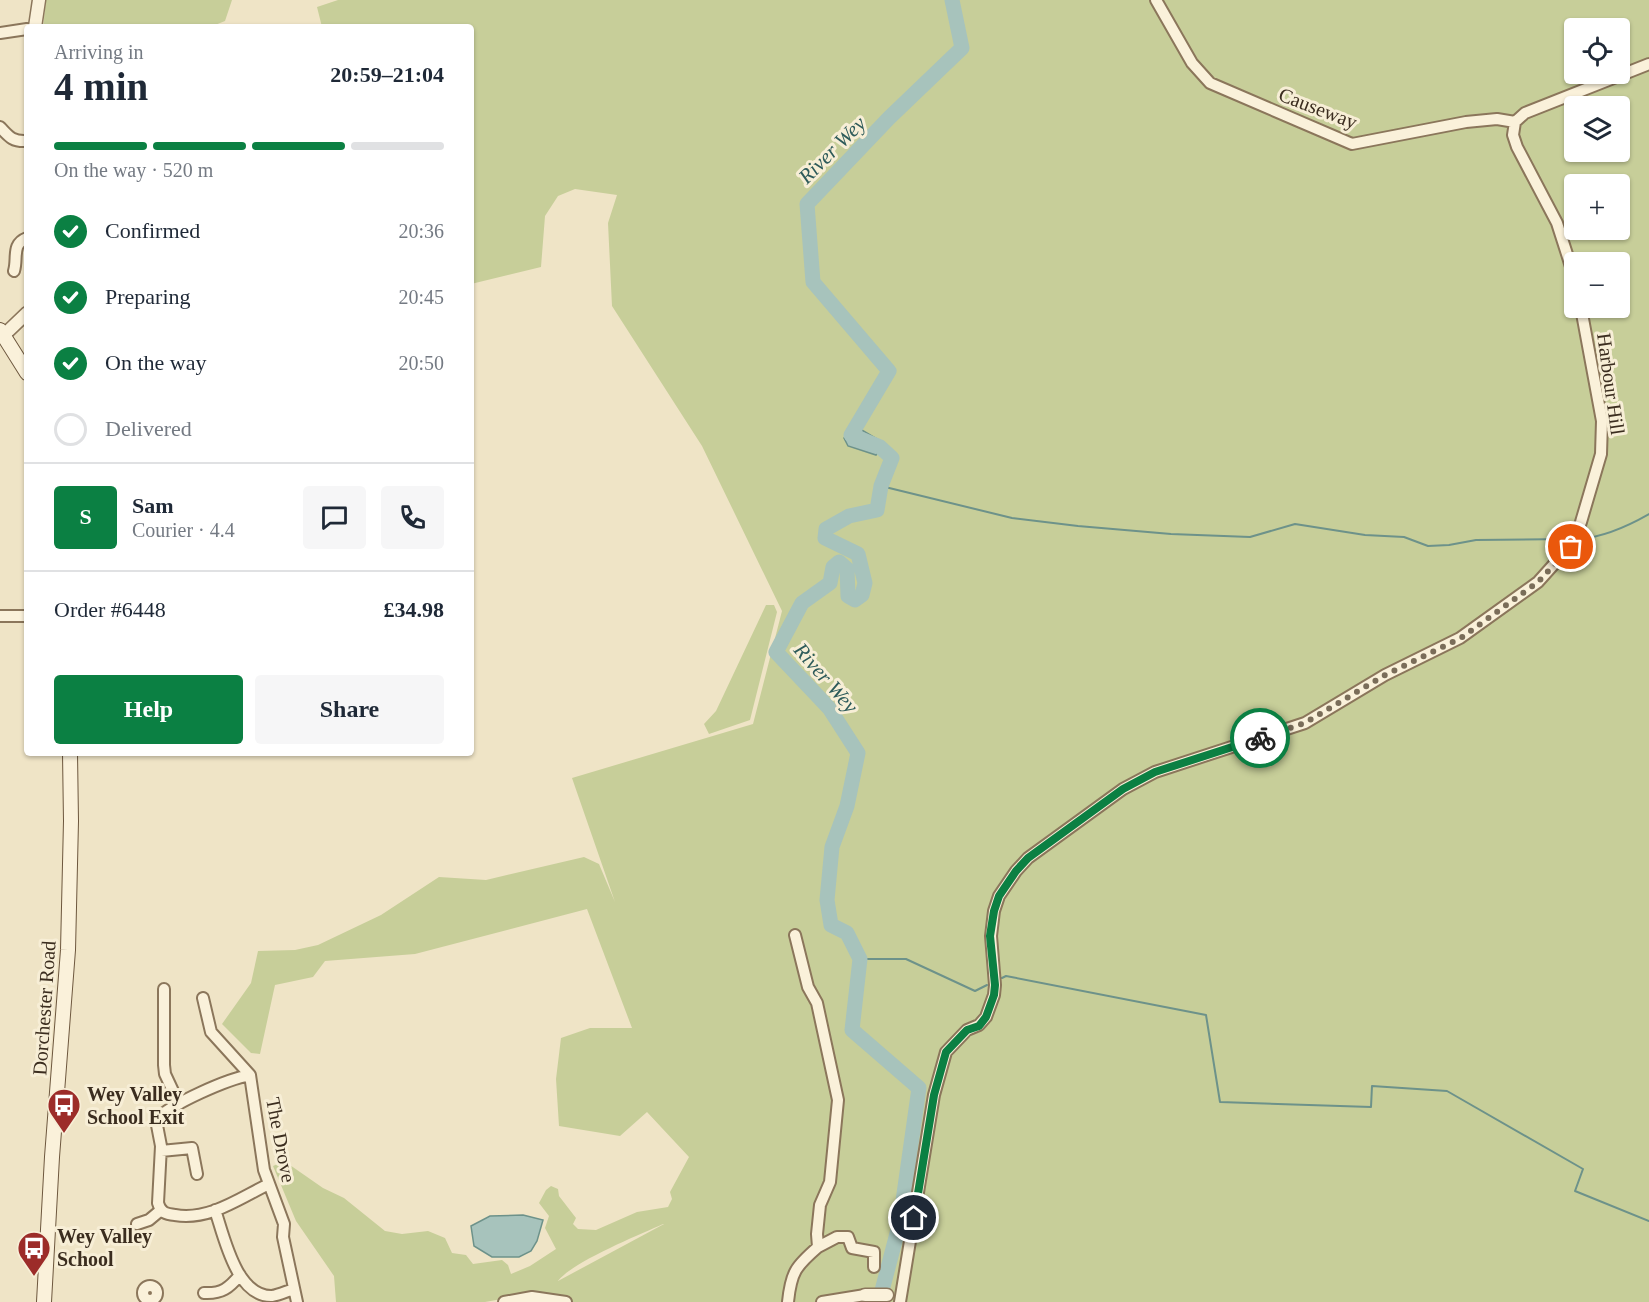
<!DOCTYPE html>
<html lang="en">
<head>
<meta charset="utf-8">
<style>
  body { margin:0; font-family:"Times New Roman",serif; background:#f6f6f7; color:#1f2937; height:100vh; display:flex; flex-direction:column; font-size:22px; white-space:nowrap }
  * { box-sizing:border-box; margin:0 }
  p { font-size:20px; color:#747a83 }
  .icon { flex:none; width:33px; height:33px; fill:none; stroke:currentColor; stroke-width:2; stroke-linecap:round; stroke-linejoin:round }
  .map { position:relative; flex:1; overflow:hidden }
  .details { position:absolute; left:24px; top:24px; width:450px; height:732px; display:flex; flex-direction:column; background:#fff; border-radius:6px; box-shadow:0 2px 4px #0004 }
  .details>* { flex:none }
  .buttons { position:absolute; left:1564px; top:18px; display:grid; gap:12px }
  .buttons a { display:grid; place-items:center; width:66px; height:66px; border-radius:6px; background:#fff; box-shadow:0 2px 4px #0004; font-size:30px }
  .pin { position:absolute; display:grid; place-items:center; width:51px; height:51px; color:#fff; margin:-26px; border:3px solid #fff; border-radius:50%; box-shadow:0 2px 6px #0007 }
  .courier { position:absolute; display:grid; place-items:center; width:60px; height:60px; margin:-30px; border:4px solid #0b8043; border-radius:50%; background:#fff; color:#222; box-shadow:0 2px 8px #0007 }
  .head em { font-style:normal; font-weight:700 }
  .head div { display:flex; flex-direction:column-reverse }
  .head { display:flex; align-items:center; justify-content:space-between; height:102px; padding:0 30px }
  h1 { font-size:39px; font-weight:700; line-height:45px }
  .bar { display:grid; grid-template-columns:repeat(4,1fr); gap:9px 6px; align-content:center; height:72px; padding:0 30px }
  .bar i { height:8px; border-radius:4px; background:#e0e1e3 }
  .bar .current { background:#0b8043 }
  .bar p { grid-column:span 4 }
  .line { display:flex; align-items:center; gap:15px; padding:0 30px; border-top:2px solid #e0e1e3 }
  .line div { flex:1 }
  .round { display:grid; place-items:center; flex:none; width:63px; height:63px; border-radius:6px; background:#f6f6f7 }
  ol { padding:0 30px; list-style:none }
  li { display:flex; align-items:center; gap:18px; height:66px }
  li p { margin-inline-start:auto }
  li .icon { padding:6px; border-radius:50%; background:#0b8043; color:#fff; stroke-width:4 }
  li:last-child { color:#747a83 }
  li i { width:33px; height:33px; border:3px solid #e0e1e3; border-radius:50% }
  .action { display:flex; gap:12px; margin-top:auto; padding:12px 30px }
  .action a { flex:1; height:69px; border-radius:6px; background:#0b8043; color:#fff; font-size:24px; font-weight:700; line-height:69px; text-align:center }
  .action a+a { background:#f6f6f7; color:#1f2937 }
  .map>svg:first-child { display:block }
  .green { fill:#c7ce99; fill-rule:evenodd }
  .water { fill:#a7c3bc; stroke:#6d928a; stroke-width:1.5 }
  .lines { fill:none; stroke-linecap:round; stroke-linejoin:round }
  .stream { stroke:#6d928a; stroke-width:2 }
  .river { stroke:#a7c3bc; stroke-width:15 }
  .minor-casing { stroke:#8b765b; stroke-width:14 }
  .tertiary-casing { stroke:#8b765b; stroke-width:15 }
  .secondary-casing { stroke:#6d573e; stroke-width:16 }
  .minor { stroke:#faf1da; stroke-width:10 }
  .tertiary { stroke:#faf1da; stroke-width:12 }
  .secondary { stroke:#faf1da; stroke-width:14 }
  .done { stroke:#7a6d59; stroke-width:6; stroke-dasharray:0 10.8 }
  .route { stroke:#0b8043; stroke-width:8 }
  .labels { text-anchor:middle; stroke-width:6; stroke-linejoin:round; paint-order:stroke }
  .street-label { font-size:20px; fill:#3b2d1f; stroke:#f7eed6 }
  .poi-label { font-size:20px; font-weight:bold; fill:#3b2d1f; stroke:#f7eed6; text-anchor:start }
  .water-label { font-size:21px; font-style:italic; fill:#2e5b5a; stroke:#f7eed6 }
</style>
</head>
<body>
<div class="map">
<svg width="1649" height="1302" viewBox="0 0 1649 1302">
  <rect width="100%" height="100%" fill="#efe4c6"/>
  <path class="green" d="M 46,0 L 232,0 L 225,21 L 210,27 L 43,27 Z
    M 338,0 L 1649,0 L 1649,1302 L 520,1302 L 535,1293 L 485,1302 L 336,1302 L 334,1276 L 296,1221 L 273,1166 L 280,1163 L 287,1163 L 323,1188 L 344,1198 L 385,1231 L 402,1234 L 428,1231 L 445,1238 L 452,1253 L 466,1255 L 473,1264 L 502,1260 L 508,1265 L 511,1274 L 530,1266 L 556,1249 L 545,1228 L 549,1216 L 539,1203 L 546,1190 L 551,1186 L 558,1189 L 559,1196 L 576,1218 L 573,1224 L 578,1229 L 596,1230 L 637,1212 L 668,1207 L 672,1199 L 670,1192 L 689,1157 L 647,1112 L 620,1136 L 559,1126 L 556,1079 L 561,1038 L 590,1028 L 632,1028 L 587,909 L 415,954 L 325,961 L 313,977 L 275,985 L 260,1054 L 251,1053 L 222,1024 L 251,983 L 258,951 L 295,950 L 318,945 L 381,915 L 439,877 L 486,880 L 584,857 L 599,864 L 615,902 L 572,778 L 753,724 L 782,611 L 702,446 L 612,306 L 608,223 L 617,195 L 575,189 L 558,196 L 545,216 L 541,267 L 471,284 L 471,27 L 322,27 L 317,7 ZM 1575,28 L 1620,28 L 1620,74 L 1575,74 ZM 1575,106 L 1620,106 L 1620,152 L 1575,152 ZM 1575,184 L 1620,184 L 1620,230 L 1575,230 ZM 1575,262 L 1620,262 L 1620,308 L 1575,308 ZM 663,1224 L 664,1224 L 558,1281 C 572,1262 639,1235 663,1224 Z
    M 766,605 L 774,605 L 777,612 L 750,720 L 709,734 L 704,724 L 716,711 Z"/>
  <path class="water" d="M 855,426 L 882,442 L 881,448 L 876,455 L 848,446 L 844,438 L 851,428 Z
    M 523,1215 L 543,1220 L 537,1241 L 531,1251 L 519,1257 L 492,1257 L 474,1246 L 471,1226 L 490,1216 Z"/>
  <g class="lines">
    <path class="stream" d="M 881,486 L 1012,518 L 1078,526 L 1171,534 L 1250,537 L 1295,524 L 1365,535 L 1404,537 L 1428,546 L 1449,545 L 1476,540 L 1570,539
      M 1579,539 C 1603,537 1628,526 1649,514
      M 860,959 L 906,959 L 975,991 L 987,985
      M 1002,978 L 1006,976 L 1206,1015 L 1220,1102 L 1371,1107 L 1372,1086 L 1447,1091 L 1583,1169 L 1575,1191 L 1649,1221"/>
    <path class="river" d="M 879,1302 L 900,1222 L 919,1088 L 852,1030 L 860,959 L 847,933 L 831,925 L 827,900 L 832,847 L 847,806 L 858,753 L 829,708 L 776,652 L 802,603 L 830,583 L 833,567 L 839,562 L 847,569 L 848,596 L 855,600 L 862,595 L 865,583 L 858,554 L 825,538 L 826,529 L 849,516 L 877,510 L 881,486 L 892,458 L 880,447 L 851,435 L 889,371 L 813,282 L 807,204 L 889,118 L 962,48 L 952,0"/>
    <defs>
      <path id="minor" d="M 1156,0 L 1192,63 L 1210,83 L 1352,144 L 1466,122 L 1497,119 L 1515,122
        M 0,33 L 27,29
        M 1515,122 L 1513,135 L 1517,147 L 1557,223 L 1575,279
        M 1515,122 L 1525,113 L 1649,64
        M 0,127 C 9,137 13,142 27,141
        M 14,271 C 18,258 11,244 27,238
        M 0,616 L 27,616
        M 164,989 L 164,1065 L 165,1074 L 179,1104
        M 203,998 L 211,1032 L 250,1075 L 264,1170 L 284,1224 L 283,1237 L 297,1302
        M 250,1075 C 228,1079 172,1103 156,1120 L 161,1146 L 158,1203 C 161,1213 166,1214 175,1215 C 209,1221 240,1198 269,1184
        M 161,1151 L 192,1148 L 197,1174
        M 215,1210 C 224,1236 236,1297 272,1296 C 279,1295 287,1291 294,1289
        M 137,1224 L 149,1220 L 161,1210
        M 818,1247 L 837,1237 L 848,1237 L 852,1248 L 874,1252 L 874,1267
        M143 1293a7 7 0 1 1 14 0a7 7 0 1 1-14 0Z
        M 204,1293 C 222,1294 229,1288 240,1275
        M 504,1302 L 532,1297 L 566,1302
        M 788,1302 C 791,1272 796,1266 818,1247 L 817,1234 L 820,1205 L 830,1182 L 838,1100 L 817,1003 L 808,987 L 795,935
        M 822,1302 L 865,1295
        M 900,1302 L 934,1095 L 946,1052 L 967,1030 L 979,1025 L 986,1017 L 994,995 L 995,985 L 991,936 L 994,911 L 999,896 L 1016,871 L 1028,858 L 1123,789 L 1155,772 L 1305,723 L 1385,675 L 1460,638 L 1538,582 L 1573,543 L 1581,522 L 1601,454 L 1602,421 L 1581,308"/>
      <path id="tertiary" d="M 35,27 L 39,0
        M 4,335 L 27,313
        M 865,1295 L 887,1295"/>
      <path id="secondary" d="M 0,330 L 27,373
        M 44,1302 L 52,1157 L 68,950 L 71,821 L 70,753"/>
    </defs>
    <use href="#minor" class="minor-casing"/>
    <use href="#tertiary" class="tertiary-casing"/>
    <use href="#secondary" class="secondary-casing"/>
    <use href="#minor" class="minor"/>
    <use href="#tertiary" class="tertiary"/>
    <use href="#secondary" class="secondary"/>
  </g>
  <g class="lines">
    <path class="done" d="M 1260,738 L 1305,723 L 1385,675 L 1461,638 L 1538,582 L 1571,547"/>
    <path class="route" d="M 914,1218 L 934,1095 L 946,1052 L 967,1030 L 979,1026 L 986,1017 L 994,995 L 995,985 L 990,936 L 994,911 L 999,896 L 1016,871 L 1028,858 L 1123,789 L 1155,772 L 1260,738"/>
  </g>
  <defs>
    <symbol id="bus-pin" viewBox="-11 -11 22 30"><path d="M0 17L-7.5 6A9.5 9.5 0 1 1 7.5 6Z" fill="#9c2c29" stroke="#f7eed6"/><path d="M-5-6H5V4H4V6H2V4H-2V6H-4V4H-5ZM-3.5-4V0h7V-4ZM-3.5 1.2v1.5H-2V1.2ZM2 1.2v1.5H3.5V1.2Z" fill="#fff"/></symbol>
  </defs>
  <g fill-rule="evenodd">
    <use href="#bus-pin" x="45" y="1086" width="38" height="52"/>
    <use href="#bus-pin" x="15" y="1229" width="38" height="52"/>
  </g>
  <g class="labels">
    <g class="street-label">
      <text transform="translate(1318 108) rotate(21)" y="7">Causeway</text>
      <text transform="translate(1611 384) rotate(82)" y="7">Harbour Hill</text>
      <text transform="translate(44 1008) rotate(-86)" y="7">Dorchester Road</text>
      <text transform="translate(281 1140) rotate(79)" y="7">The Drove</text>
    </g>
    <g class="poi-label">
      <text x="87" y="1101">Wey Valley<tspan x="87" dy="23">School Exit</tspan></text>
      <text x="57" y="1243">Wey Valley<tspan x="57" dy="23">School</tspan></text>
    </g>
    <g class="water-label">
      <text transform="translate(832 150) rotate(-45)" y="7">River Wey</text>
      <text transform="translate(826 678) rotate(49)" y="7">River Wey</text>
    </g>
  </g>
</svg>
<div class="buttons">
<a><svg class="icon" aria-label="locate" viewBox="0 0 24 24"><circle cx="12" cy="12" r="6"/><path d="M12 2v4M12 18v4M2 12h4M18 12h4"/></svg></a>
<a><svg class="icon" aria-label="layers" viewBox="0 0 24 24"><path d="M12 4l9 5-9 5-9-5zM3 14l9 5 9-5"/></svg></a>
<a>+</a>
<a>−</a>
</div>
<div class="pin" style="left:1571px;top:547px;background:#ea580c"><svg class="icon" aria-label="bag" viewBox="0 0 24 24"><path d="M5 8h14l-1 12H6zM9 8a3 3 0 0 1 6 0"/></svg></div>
<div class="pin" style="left:914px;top:1218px;background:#1f2937"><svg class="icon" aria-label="home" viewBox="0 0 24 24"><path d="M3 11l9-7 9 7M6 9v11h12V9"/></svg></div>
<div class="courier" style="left:1260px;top:738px"><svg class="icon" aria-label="bike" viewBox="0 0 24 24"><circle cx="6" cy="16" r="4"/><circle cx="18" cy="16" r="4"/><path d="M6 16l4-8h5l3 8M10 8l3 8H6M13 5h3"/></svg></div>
<section class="details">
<div class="head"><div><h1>4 min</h1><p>Arriving in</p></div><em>20:59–21:04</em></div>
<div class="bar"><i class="current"></i><i class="current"></i><i class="current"></i><i></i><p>On the way · 520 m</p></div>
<ol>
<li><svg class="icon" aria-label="check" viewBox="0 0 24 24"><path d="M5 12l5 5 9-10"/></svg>Confirmed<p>20:36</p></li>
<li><svg class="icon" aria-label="check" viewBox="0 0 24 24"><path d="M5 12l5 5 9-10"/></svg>Preparing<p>20:45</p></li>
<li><svg class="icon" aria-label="check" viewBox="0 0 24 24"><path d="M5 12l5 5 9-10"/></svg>On the way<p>20:50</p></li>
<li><i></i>Delivered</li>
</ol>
<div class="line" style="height:108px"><b class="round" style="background:#0b8043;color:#fff">S</b><div><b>Sam</b><p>Courier · 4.4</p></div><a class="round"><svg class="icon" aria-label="chat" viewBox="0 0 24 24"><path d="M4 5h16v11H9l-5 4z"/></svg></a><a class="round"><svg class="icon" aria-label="phone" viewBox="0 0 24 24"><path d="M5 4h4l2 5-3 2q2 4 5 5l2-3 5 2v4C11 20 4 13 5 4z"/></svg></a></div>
<div class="line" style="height:78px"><div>Order #6448</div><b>£34.98</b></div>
<div class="action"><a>Help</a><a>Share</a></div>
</section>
</div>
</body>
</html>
